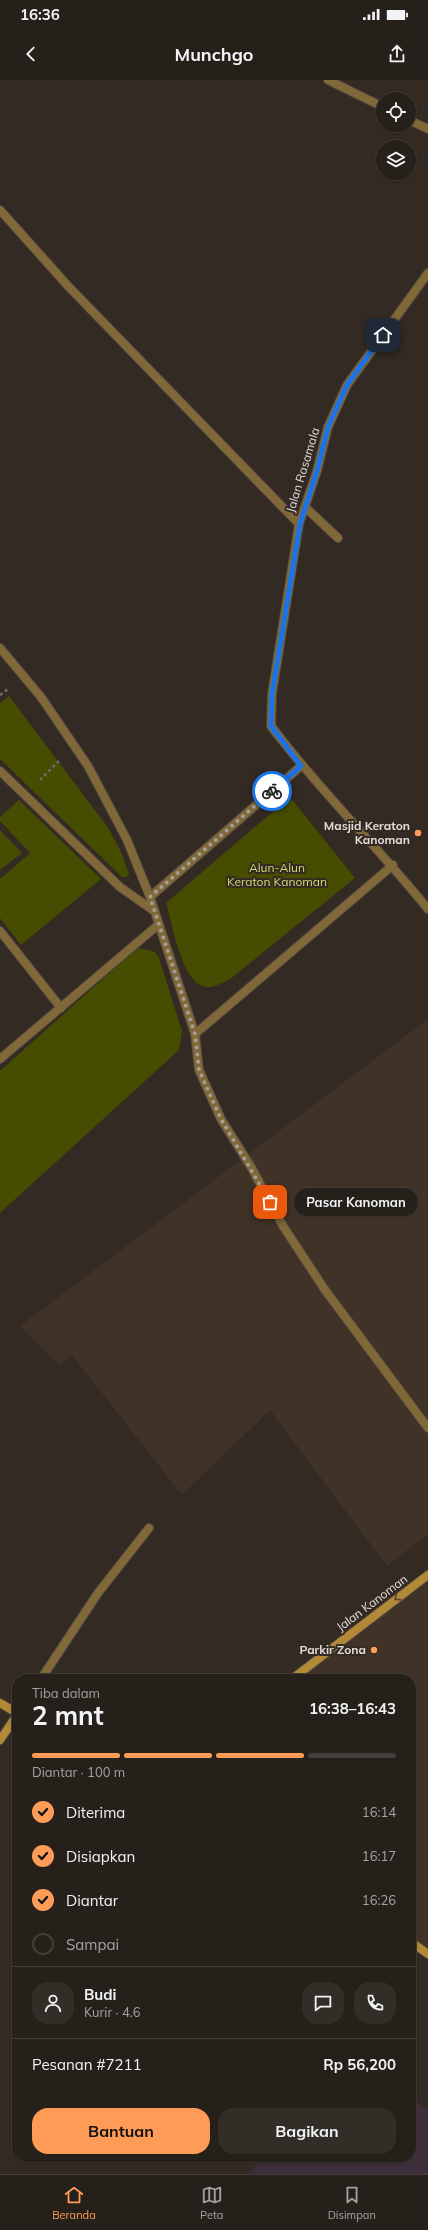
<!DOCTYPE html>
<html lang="id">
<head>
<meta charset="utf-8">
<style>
  body { margin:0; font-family:Mulish,sans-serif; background:#322d27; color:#f1f3f6; height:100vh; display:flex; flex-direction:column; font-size:15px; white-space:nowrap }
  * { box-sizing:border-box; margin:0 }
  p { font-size:13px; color:#a4a3a2 }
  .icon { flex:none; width:22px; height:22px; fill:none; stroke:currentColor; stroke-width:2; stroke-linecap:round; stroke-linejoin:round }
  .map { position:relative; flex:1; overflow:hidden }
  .details { position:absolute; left:12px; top:1594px; width:404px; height:488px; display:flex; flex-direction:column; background:#26201a; border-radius:16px; box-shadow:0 1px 3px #0004,0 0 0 1px #423e39 }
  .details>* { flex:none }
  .controls { position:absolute; left:376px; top:12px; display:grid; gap:8px }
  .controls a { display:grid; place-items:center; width:40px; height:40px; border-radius:50%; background:#26201a; box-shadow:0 1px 3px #0004,0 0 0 1px #423e39; font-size:20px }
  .pin { position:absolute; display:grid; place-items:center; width:34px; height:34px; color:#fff; margin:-17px; border-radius:8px; box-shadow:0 2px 6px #0006 }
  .courier { position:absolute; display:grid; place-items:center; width:40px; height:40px; margin:-20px; border:3px solid #1a73e8; border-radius:50%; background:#fff; color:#222; box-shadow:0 1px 5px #0007 }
  .bubble { position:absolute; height:28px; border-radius:14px; background:#26201a; box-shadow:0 1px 3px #0004,0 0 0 1px #423e39; font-size:13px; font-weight:700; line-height:28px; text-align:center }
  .head em { font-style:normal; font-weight:700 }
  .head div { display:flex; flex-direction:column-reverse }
  .head { display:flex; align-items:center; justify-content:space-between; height:68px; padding:0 20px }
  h1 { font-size:26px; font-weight:700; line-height:30px }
  .bar { display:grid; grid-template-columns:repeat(4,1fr); gap:6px 4px; align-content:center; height:48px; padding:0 20px }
  .bar i { height:5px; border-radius:3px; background:#423e39 }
  .bar .active { background:#fe9c57 }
  .bar p { grid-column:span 4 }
  .line { display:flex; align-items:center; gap:10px; padding:0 20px; border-top:1px solid #423e39 }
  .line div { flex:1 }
  .round { display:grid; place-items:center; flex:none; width:42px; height:42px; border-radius:16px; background:#322d27 }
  ol { padding:0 20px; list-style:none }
  li { display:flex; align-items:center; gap:12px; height:44px }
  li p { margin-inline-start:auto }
  li .icon { padding:4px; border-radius:50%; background:#fe9c57; color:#111; stroke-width:4 }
  li:last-child { color:#a4a3a2 }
  li i { width:22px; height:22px; border:2px solid #423e39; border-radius:50% }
  .primary-button { display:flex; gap:8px; margin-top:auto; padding:8px 20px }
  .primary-button a { flex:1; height:46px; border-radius:16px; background:#fe9c57; color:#111; font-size:16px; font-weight:700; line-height:46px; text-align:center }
  .primary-button a+a { background:#322d27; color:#f1f3f6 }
  .status { display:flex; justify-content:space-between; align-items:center; height:28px; padding:0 20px; background:#26201a; direction:ltr }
  .status svg { height:11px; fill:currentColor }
  header { display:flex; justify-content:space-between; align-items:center; height:52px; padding:0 20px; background:#26201a; font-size:18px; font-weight:700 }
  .menu { display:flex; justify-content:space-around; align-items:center; height:56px; border-top:1px solid #423e39; background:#26201a; font-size:11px; color:#a4a3a2 }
  .menu a { display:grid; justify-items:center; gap:2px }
  .menu .active { color:#fe9c57 }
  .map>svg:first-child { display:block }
  .built { fill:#413227 }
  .education { fill:#3d2e3b }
  .green { fill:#464c00 }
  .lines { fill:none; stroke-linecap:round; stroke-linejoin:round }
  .lane-casing { stroke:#4f4640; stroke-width:10 }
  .street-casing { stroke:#4f4640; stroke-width:10 }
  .secondary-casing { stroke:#4f4640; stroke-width:10 }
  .path { stroke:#716963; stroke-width:2.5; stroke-dasharray:3 3; stroke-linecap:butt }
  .lane { stroke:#816838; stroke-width:8 }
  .street { stroke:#816838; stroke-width:8 }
  .secondary { stroke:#b28936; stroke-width:8 }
  .oneway { stroke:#594629 }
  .done { stroke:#a59e99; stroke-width:4; stroke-dasharray:0 7.2 }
  .route { stroke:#1a73e8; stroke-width:5 }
  .poi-dot { fill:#fe9c57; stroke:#332a23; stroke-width:1.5 }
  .labels { text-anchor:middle; stroke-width:4; stroke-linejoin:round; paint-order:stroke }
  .street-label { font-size:12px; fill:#e2dcd8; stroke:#332a23 }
  .poi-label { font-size:12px; font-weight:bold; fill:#e2dcd8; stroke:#332a23; text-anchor:end }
  .park-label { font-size:12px; fill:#d0dc71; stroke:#332a23 }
</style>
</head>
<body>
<div class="status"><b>16:36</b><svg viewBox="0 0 49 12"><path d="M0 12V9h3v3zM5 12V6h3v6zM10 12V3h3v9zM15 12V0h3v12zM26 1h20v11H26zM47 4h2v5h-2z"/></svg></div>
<header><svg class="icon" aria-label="back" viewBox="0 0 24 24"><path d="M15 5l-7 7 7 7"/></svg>Munchgo<svg class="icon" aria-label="share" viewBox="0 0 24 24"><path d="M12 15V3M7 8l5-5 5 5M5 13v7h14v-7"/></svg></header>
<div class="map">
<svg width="428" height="2094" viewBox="0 0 428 2094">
  <rect width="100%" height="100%" fill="#332a23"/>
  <path class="built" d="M 428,939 L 428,1454 L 387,1486 L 270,1330 L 182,1415 L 72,1275 L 59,1285 L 20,1246 Z
    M 428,1500 L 428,1870 L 411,1858 L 411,1599 L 299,1599 Z"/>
  <path class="education" d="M 411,2018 L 428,2030 L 428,2094 L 249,2094 L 263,2077 L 411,2077 Z"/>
  <path class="green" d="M 9,616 L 109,749 L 122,774 L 129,794 L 127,797 L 122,797 L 0,679 L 0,623 Z
    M 290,717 L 355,798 L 229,900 C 222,903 213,908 206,907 C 182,904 172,843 166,823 Z
    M 19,720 L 101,799 L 21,865 L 0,838 L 0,799 L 30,773 L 0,741 L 0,737 Z
    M 0,750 L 22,773 L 0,790 Z
    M 140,868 L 155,872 L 159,878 L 182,951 L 179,970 L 0,1133 L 0,991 L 134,871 Z"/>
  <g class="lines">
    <defs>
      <path id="lane" d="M 0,568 L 41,617 L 88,686 L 127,760 L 150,817 L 195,954 L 199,990 L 221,1039 L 251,1087 L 283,1146 L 325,1210 L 428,1348
        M 271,646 C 319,710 377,766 428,829
        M 0,691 L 120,807 L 154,831
        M 150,817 L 301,686
        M 0,851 L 61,928
        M 195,954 L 393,785
        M 0,979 L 158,845
        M 41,1599 L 98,1513 L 149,1448"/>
      <path id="street" d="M 328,0 L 383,27
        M 409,40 L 428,49
        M 0,130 L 68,206 L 299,444
        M 305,427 L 338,458
        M 271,646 L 272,614 L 299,444 L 317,391 L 328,347 L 347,305 L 428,193"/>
      <path id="secondary" d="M 292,1599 L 428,1495
        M 0,1623 L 17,1633
        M 0,1660 L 17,1635
        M 411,1862 L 428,1874"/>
    </defs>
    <use href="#lane" class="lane-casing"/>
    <use href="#street" class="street-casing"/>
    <use href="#secondary" class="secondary-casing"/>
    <path class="path" d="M 0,615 L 8,609
      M 40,700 L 59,681"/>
    <use href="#lane" class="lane"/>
    <use href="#street" class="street"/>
    <use href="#secondary" class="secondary"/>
  </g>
  <defs><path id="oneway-chevron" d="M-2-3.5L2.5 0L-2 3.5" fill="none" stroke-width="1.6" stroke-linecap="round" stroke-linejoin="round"/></defs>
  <use class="oneway" href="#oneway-chevron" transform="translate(397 1518) rotate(143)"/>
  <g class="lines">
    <path class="done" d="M 270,1122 L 221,1039 L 199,990 L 195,954 L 150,817 L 272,711"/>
    <path class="route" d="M 272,711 L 301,686 L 271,646 L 272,614 L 300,444 L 317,391 L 328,347 L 347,305 L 383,255"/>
  </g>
  <g class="poi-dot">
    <circle cx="418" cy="753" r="4"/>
    <circle cx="374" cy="1570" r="4"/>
  </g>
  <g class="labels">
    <g class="street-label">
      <text transform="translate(303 390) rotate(-73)" y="4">Jalan Rasamala</text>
      <text transform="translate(372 1523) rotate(-37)" y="4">Jalan Kanoman</text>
    </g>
    <g class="poi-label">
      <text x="410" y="750">Masjid Keraton<tspan x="410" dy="14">Kanoman</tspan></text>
      <text x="366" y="1574">Parkir Zona</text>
    </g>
    <g class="park-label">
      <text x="277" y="792">Alun-Alun<tspan x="277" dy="14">Keraton Kanoman</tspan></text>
    </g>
  </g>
</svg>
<div class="controls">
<a><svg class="icon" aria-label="locate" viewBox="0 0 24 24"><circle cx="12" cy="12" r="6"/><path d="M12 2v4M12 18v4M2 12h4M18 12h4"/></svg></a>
<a><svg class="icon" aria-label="layers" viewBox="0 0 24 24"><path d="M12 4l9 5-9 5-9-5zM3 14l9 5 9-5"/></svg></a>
</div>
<div class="pin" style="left:270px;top:1122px;background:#ea580c"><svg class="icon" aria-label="bag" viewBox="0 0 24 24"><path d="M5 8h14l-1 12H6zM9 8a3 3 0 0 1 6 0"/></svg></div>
<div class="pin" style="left:383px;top:255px;background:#1f2937"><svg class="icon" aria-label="home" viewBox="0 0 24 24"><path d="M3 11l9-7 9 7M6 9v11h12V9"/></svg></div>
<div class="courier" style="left:272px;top:711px"><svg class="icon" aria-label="bike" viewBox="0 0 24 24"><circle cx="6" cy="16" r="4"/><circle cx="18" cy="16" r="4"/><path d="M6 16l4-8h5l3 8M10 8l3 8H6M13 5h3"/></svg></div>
<div class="bubble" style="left:294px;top:1108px;width:124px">Pasar Kanoman</div>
<section class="details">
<div class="head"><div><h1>2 mnt</h1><p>Tiba dalam</p></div><em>16:38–16:43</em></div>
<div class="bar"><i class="active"></i><i class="active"></i><i class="active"></i><i></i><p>Diantar · 100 m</p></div>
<ol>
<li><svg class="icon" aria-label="check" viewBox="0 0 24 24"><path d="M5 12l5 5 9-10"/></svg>Diterima<p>16:14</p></li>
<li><svg class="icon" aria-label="check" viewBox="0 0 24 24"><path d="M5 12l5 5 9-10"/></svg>Disiapkan<p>16:17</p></li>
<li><svg class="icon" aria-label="check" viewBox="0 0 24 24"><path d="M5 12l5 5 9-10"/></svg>Diantar<p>16:26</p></li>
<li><i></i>Sampai</li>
</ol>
<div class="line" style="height:72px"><a class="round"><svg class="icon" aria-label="person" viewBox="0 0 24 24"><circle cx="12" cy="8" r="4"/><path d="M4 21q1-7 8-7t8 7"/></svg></a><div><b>Budi</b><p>Kurir · 4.6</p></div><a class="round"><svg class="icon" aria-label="chat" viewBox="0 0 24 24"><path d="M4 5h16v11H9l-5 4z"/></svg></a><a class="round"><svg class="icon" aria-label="phone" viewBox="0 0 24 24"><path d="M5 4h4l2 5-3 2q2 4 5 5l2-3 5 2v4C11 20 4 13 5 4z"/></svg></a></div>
<div class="line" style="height:52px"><div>Pesanan #7211</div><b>Rp 56,200</b></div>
<div class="primary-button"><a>Bantuan</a><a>Bagikan</a></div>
</section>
</div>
<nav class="menu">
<a class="active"><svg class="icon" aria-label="home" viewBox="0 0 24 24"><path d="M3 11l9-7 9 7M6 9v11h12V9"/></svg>Beranda</a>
<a><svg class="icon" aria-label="map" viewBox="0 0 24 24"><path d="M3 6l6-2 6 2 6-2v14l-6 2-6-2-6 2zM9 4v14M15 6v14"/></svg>Peta</a>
<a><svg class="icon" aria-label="saved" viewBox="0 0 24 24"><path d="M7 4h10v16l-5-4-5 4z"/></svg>Disimpan</a>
</nav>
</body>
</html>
